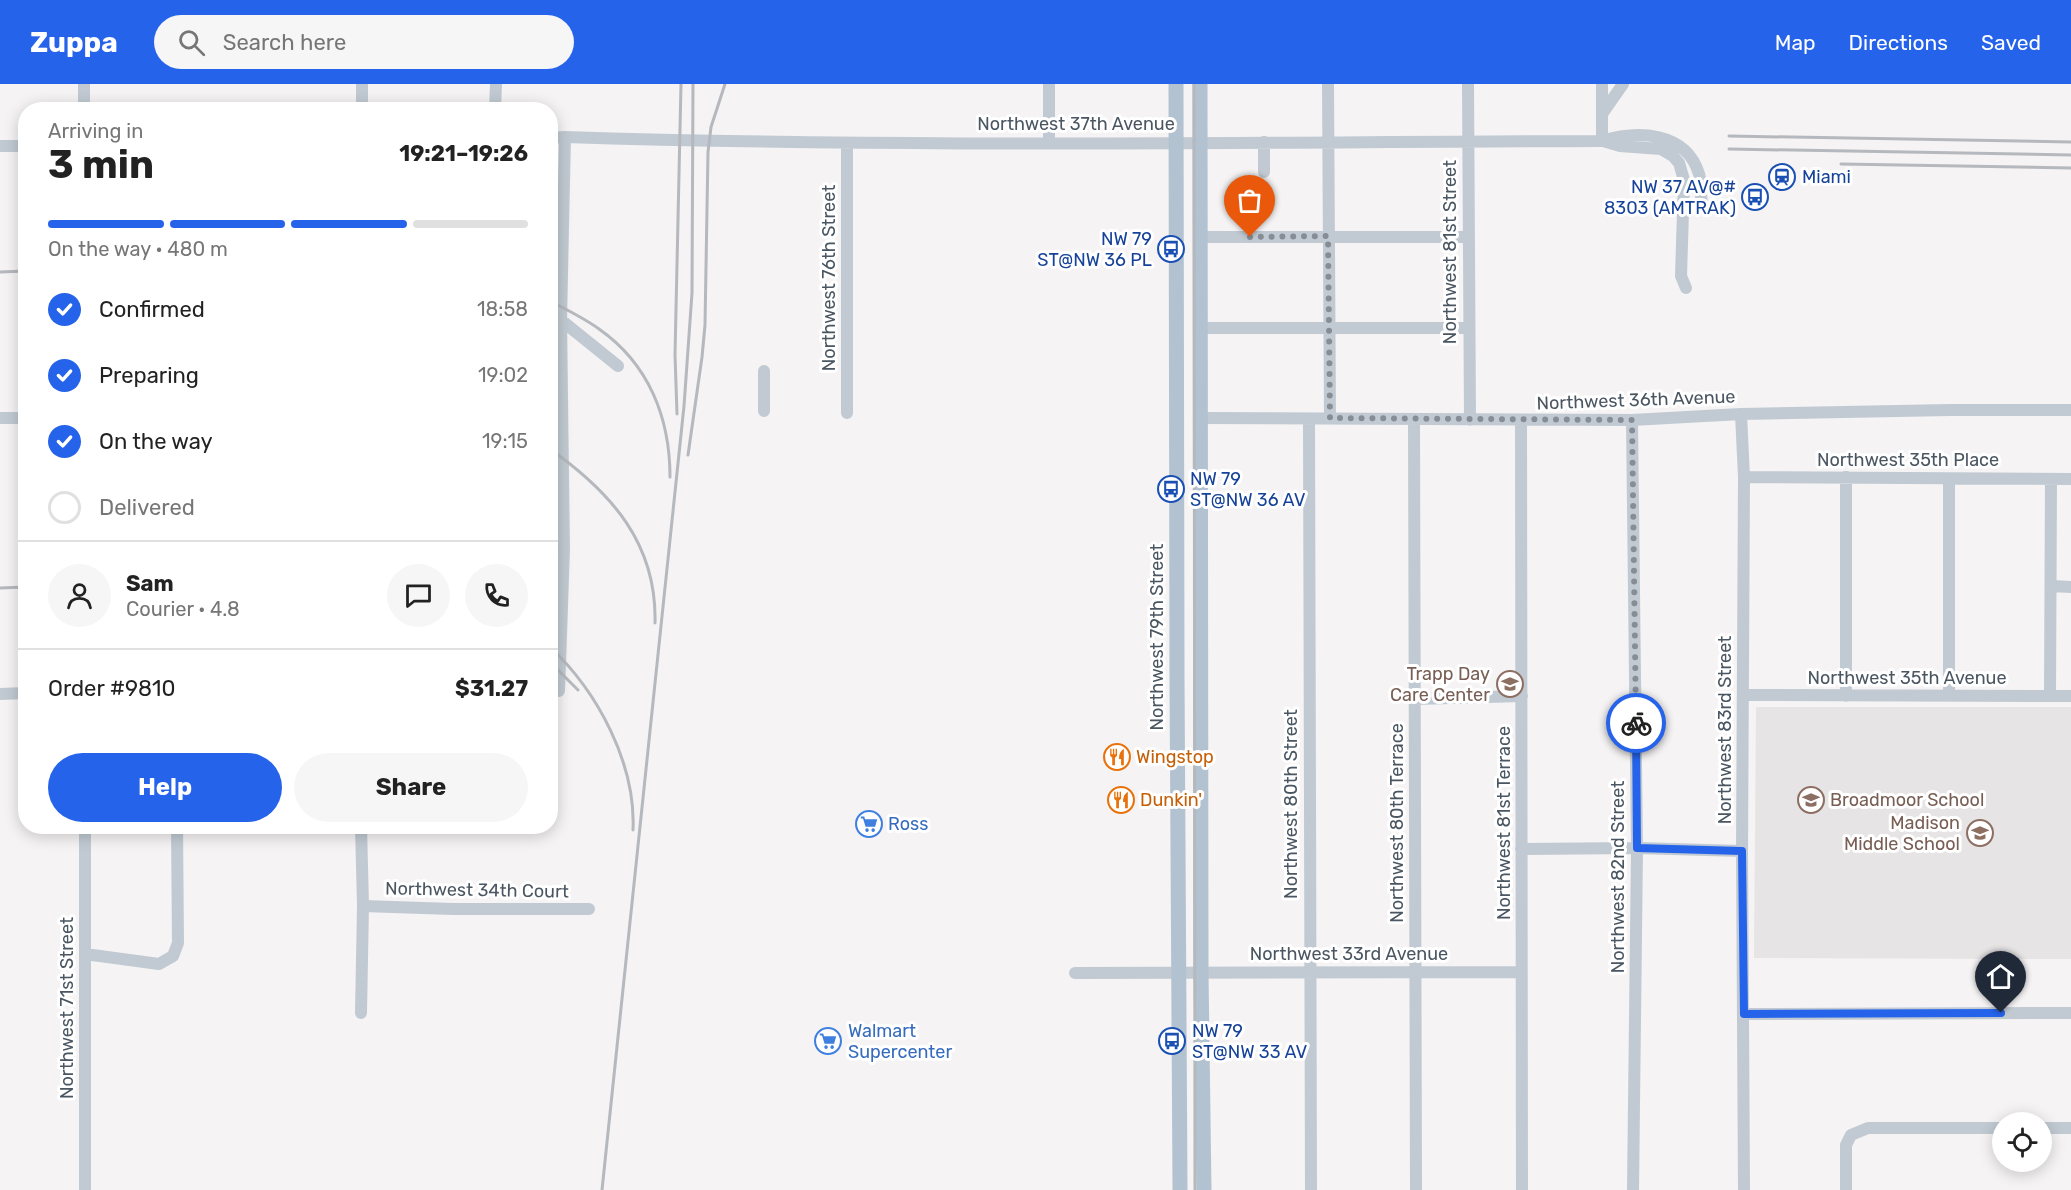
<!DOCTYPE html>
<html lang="en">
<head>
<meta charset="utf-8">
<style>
  body { margin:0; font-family:Rubik,sans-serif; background:#f6f6f6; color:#222; height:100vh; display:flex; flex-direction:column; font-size:22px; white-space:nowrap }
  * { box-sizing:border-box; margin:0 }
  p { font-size:20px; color:#767676 }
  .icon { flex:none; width:33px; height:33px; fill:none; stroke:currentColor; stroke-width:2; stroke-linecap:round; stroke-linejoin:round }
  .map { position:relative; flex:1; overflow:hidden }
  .drawer { position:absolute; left:18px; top:18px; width:540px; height:732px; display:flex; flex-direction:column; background:#fff; border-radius:24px; box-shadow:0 3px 15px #0003 }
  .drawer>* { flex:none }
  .controls { position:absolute; left:1992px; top:1028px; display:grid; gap:12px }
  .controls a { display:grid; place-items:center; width:60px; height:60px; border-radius:50%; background:#fff; box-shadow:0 3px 15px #0003; font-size:30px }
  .pin { position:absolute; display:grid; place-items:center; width:51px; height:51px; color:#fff; margin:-62px -26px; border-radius:50% 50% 50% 0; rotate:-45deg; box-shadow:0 0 6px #0007 }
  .pin .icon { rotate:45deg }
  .courier { position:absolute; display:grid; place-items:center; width:60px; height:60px; margin:-30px; border:4px solid #2563eb; border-radius:50%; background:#fff; color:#222; box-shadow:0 2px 8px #0007 }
  .headline em { font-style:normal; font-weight:700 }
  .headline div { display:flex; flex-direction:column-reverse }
  .headline { display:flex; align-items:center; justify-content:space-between; height:102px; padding:0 30px }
  h1 { font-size:39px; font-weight:700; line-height:45px }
  .bar { display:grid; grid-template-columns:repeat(4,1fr); gap:9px 6px; align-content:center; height:72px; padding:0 30px }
  .bar i { height:8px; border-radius:4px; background:#e0e0e0 }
  .bar .current { background:#2563eb }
  .bar p { grid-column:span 4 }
  .line { display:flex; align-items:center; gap:15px; padding:0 30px; border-top:2px solid #e0e0e0 }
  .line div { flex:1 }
  .round { display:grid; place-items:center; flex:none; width:63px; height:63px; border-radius:32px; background:#f6f6f6 }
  ol { padding:0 30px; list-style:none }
  li { display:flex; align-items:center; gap:18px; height:66px }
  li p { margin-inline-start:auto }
  li .icon { padding:6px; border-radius:50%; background:#2563eb; color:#fff; stroke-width:4 }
  li:last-child { color:#767676 }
  li i { width:33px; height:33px; border:3px solid #e0e0e0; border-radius:50% }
  .cta { display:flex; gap:12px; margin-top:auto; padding:12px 30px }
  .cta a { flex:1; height:69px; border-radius:36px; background:#2563eb; color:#fff; font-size:24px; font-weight:700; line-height:69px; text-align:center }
  .cta a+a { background:#f6f6f6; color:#222 }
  header { display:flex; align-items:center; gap:36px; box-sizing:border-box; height:84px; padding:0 30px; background:#2563eb; color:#fff }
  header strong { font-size:28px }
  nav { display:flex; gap:33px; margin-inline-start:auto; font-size:21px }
  .search { width:420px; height:54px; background:#f6f6f6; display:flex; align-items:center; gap:15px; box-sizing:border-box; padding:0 21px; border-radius:33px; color:#767676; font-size:22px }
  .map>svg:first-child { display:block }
  .education { fill:#e6e4e5 }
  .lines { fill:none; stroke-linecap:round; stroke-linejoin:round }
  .minor { stroke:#c1cad2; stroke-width:12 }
  .major { stroke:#b3c2d1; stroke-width:15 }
  .rail { stroke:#b5b8bd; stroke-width:3 }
  .done { stroke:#868d94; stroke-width:6; stroke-dasharray:0 10.8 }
  .route { stroke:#2563eb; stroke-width:8 }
  .labels { text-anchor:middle; stroke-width:6; stroke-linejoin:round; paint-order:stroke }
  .street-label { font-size:18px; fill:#4a5661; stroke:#fff }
  .transit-label { font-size:18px; fill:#164399; stroke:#fff; text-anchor:start }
  .education-label { font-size:18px; fill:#785e54; stroke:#fff; text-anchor:end }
  .food-label { font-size:18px; fill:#c56008; stroke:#fff; text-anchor:start }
  .shop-label { font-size:18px; fill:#366cbe; stroke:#fff; text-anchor:start }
</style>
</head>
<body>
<header>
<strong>Zuppa</strong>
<div class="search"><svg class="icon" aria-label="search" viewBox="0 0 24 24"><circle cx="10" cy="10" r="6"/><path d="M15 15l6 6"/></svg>Search here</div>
<nav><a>Map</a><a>Directions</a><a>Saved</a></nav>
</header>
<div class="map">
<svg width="2071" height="1106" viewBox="0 0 2071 1106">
  <rect width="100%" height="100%" fill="#f5f3f3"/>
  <path class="education" d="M 1756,623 L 2071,623 L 2071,875 L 1754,874 Z"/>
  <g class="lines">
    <path class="minor" d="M 1049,0 L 1049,59
      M 1328,0 L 1330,334
      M 1468,0 L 1470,336
      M 84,26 L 84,0
      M 362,26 L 362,0
      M 495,26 L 496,0
      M 1602,30 L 1623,0
      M 550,54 L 565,53 C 910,64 1256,58 1602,57 C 1637,46 1686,47 1699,90 C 1703,102 1698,116 1705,126
      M 1602,57 L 1602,0
      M 1603,57 L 1620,62 L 1661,65 L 1673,72 L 1679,79 L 1684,96 L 1681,192 L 1686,204
      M 847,59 L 847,329
      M 0,62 L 26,62
      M 1264,88 L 1264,58
      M 1200,153 L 1468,153
      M 550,231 L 561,236 L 618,282
      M 1201,244 L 1468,244
      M 764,327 L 764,287
      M 1741,330 L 1744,393 L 1742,767 L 1744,1106
      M 0,334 L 26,334
      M 1201,334 L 1632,336 L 1741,330 L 1950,326 L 2071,326
      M 1309,335 L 1311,1106
      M 1414,336 L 1416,1106
      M 1632,336 L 1637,764 L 1633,1106
      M 1521,337 L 1522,1106
      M 1744,393 L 2071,395
      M 550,458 L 564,465
      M 2052,502 L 2071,503
      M 550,607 L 559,607 L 564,465 L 561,236 L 565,53
      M 0,610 L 26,609
      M 1743,611 L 2071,612
      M 1846,612 L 1846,393
      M 1949,612 L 1949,395
      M 2050,612 L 2051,395
      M 1415,615 L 1522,612
      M 1521,765 L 1637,764 L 1742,767
      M 363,822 L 453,825 L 589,825
      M 85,870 L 159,880 L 173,872 L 178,859 L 177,742
      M 1075,889 L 1521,888
      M 361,929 L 363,822 L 361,742
      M 1745,930 L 2071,929
      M 2042,1044 L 2071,1044
      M 85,1106 L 85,742
      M 1846,1106 L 1846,1061 L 1851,1051 L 1868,1044 L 2002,1044"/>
    <path class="major" d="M 1176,0 L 1177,594 L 1180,1106
      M 1200,0 L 1201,888 L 1204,1106"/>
    <path class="rail" d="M 1194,0 L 1195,1106
      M 1729,52 L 2071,58
      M 1729,65 L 2071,71
      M 1841,80 L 2071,84
      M 0,188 L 26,187
      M 550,217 C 567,226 584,234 599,245 C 649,280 670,334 670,393
      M 677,330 L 675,271 L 681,0
      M 550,365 C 612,409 657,460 655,539
      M 688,371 L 702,273 L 705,241 L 708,68 L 711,43 L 725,0
      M 0,504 L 26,503
      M 550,563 C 598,608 636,680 633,746
      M 550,578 L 578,606
      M 602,1106 L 684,322 L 692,209 L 693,0"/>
  </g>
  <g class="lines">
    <path class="done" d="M 1250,153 L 1328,152 L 1330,334 L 1632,336 L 1636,639"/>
    <path class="route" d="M 1636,639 L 1637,764 L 1742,767 L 1744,930 L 2001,929"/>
  </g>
  <defs>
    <symbol id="station-ring" viewBox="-11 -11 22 22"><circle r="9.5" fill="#fff" stroke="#1a4fb4" stroke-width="1.5"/><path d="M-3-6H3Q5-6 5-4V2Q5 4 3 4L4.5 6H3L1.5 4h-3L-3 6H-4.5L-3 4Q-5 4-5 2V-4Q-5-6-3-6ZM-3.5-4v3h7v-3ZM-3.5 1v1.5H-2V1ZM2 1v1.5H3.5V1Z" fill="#1a4fb4"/></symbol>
    <symbol id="bus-ring" viewBox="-11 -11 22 22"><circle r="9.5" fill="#fff" stroke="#1a4fb4" stroke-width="1.5"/><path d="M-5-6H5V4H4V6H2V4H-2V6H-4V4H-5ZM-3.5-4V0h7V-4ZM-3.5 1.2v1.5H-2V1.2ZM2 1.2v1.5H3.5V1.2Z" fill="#1a4fb4"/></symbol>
    <symbol id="school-ring" viewBox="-11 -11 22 22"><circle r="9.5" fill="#fff" stroke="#8d6e63" stroke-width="1.5"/><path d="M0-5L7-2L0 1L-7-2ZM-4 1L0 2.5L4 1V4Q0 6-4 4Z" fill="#8d6e63"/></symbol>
    <symbol id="restaurant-ring" viewBox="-11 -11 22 22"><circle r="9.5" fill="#fff" stroke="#e8710a" stroke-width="1.5"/><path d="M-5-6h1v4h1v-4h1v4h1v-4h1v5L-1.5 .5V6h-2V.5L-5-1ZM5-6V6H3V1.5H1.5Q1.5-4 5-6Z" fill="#e8710a"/></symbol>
    <symbol id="supermarket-ring" viewBox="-11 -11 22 22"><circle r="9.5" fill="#fff" stroke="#3f7fe0" stroke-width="1.5"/><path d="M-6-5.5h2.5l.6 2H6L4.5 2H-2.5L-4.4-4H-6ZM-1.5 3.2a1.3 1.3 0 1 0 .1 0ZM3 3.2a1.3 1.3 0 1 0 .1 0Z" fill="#3f7fe0"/></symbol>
  </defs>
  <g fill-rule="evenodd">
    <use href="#station-ring" x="1767" y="78" width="30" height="30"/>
    <use href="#bus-ring" x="1740" y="98" width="30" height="30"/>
    <use href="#bus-ring" x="1156" y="150" width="30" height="30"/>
    <use href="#bus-ring" x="1156" y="390" width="30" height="30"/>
    <use href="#school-ring" x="1495" y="585" width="30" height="30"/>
    <use href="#restaurant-ring" x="1102" y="658" width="30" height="30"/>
    <use href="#restaurant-ring" x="1106" y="701" width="30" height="30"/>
    <use href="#school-ring" x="1796" y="701" width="30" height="30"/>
    <use href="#supermarket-ring" x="854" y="725" width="30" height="30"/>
    <use href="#school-ring" x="1965" y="734" width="30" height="30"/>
    <use href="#supermarket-ring" x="813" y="942" width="30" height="30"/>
    <use href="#bus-ring" x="1157" y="942" width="30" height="30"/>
  </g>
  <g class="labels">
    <g class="street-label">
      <text x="1076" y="46">Northwest 37th Avenue</text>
      <text transform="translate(1450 168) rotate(-90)" y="6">Northwest 81st Street</text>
      <text transform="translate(829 194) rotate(-90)" y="6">Northwest 76th Street</text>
      <text transform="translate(1636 316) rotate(-2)" y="6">Northwest 36th Avenue</text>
      <text x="1908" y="382">Northwest 35th Place</text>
      <text transform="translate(1157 553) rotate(-90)" y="6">Northwest 79th Street</text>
      <text x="1907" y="600">Northwest 35th Avenue</text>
      <text transform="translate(1725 646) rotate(-90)" y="6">Northwest 83rd Street</text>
      <text transform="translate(1291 720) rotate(-90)" y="6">Northwest 80th Street</text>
      <text transform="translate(1397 739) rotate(-90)" y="6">Northwest 80th Terrace</text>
      <text transform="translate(1504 739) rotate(-90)" y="6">Northwest 81st Terrace</text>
      <text transform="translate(1618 793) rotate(-90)" y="6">Northwest 82nd Street</text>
      <text transform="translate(477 806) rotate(1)" y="6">Northwest 34th Court</text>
      <text x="1349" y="876">Northwest 33rd Avenue</text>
      <text transform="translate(67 924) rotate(-90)" y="6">Northwest 71st Street</text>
    </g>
    <g class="transit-label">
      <text x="1802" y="99">Miami</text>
      <text x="1736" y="109" text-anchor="end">NW 37 AV@#<tspan x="1736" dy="21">8303 (AMTRAK)</tspan></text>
      <text x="1152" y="161" text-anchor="end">NW 79<tspan x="1152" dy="21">ST@NW 36 PL</tspan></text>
      <text x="1190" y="401">NW 79<tspan x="1190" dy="21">ST@NW 36 AV</tspan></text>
      <text x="1192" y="953">NW 79<tspan x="1192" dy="21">ST@NW 33 AV</tspan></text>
    </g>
    <g class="education-label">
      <text x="1490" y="596">Trapp Day<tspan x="1490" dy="21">Care Center</tspan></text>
      <text x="1830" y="722" text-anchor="start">Broadmoor School</text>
      <text x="1960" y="745">Madison<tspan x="1960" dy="21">Middle School</tspan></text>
    </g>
    <g class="food-label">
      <text x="1136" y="679">Wingstop</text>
      <text x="1140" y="722">Dunkin'</text>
    </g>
    <g class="shop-label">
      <text x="888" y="746">Ross</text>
      <text x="848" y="953">Walmart<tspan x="848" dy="21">Supercenter</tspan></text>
    </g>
  </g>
</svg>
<div class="controls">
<a><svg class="icon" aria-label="locate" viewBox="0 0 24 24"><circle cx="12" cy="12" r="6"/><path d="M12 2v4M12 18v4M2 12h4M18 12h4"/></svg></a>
</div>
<div class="pin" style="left:1250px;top:153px;background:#ea580c"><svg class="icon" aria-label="bag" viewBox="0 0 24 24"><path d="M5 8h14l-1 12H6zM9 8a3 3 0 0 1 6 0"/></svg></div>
<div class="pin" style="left:2001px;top:929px;background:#1f2937"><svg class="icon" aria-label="home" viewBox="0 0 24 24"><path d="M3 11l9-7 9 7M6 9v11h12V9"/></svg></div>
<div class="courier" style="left:1636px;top:639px"><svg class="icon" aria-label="bike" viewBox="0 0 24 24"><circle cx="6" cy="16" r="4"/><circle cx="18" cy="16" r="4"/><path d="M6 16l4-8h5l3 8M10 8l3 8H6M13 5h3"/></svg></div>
<section class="drawer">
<div class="headline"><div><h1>3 min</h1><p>Arriving in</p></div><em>19:21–19:26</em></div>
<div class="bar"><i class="current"></i><i class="current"></i><i class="current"></i><i></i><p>On the way · 480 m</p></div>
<ol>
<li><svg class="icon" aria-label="check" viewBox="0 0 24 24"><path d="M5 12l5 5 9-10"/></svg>Confirmed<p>18:58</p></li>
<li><svg class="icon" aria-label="check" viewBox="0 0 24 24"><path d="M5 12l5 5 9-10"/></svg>Preparing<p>19:02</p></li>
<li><svg class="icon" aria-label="check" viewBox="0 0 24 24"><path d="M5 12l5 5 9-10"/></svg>On the way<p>19:15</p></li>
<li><i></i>Delivered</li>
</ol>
<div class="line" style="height:108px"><a class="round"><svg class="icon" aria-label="person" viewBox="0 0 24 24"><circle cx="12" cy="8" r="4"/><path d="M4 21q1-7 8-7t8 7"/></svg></a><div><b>Sam</b><p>Courier · 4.8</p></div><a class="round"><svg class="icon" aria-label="chat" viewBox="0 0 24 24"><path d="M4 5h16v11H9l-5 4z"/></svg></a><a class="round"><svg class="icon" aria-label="phone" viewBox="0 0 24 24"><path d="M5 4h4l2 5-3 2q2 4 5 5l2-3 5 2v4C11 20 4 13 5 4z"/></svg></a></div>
<div class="line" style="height:78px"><div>Order #9810</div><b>$31.27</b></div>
<div class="cta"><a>Help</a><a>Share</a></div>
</section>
</div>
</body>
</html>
